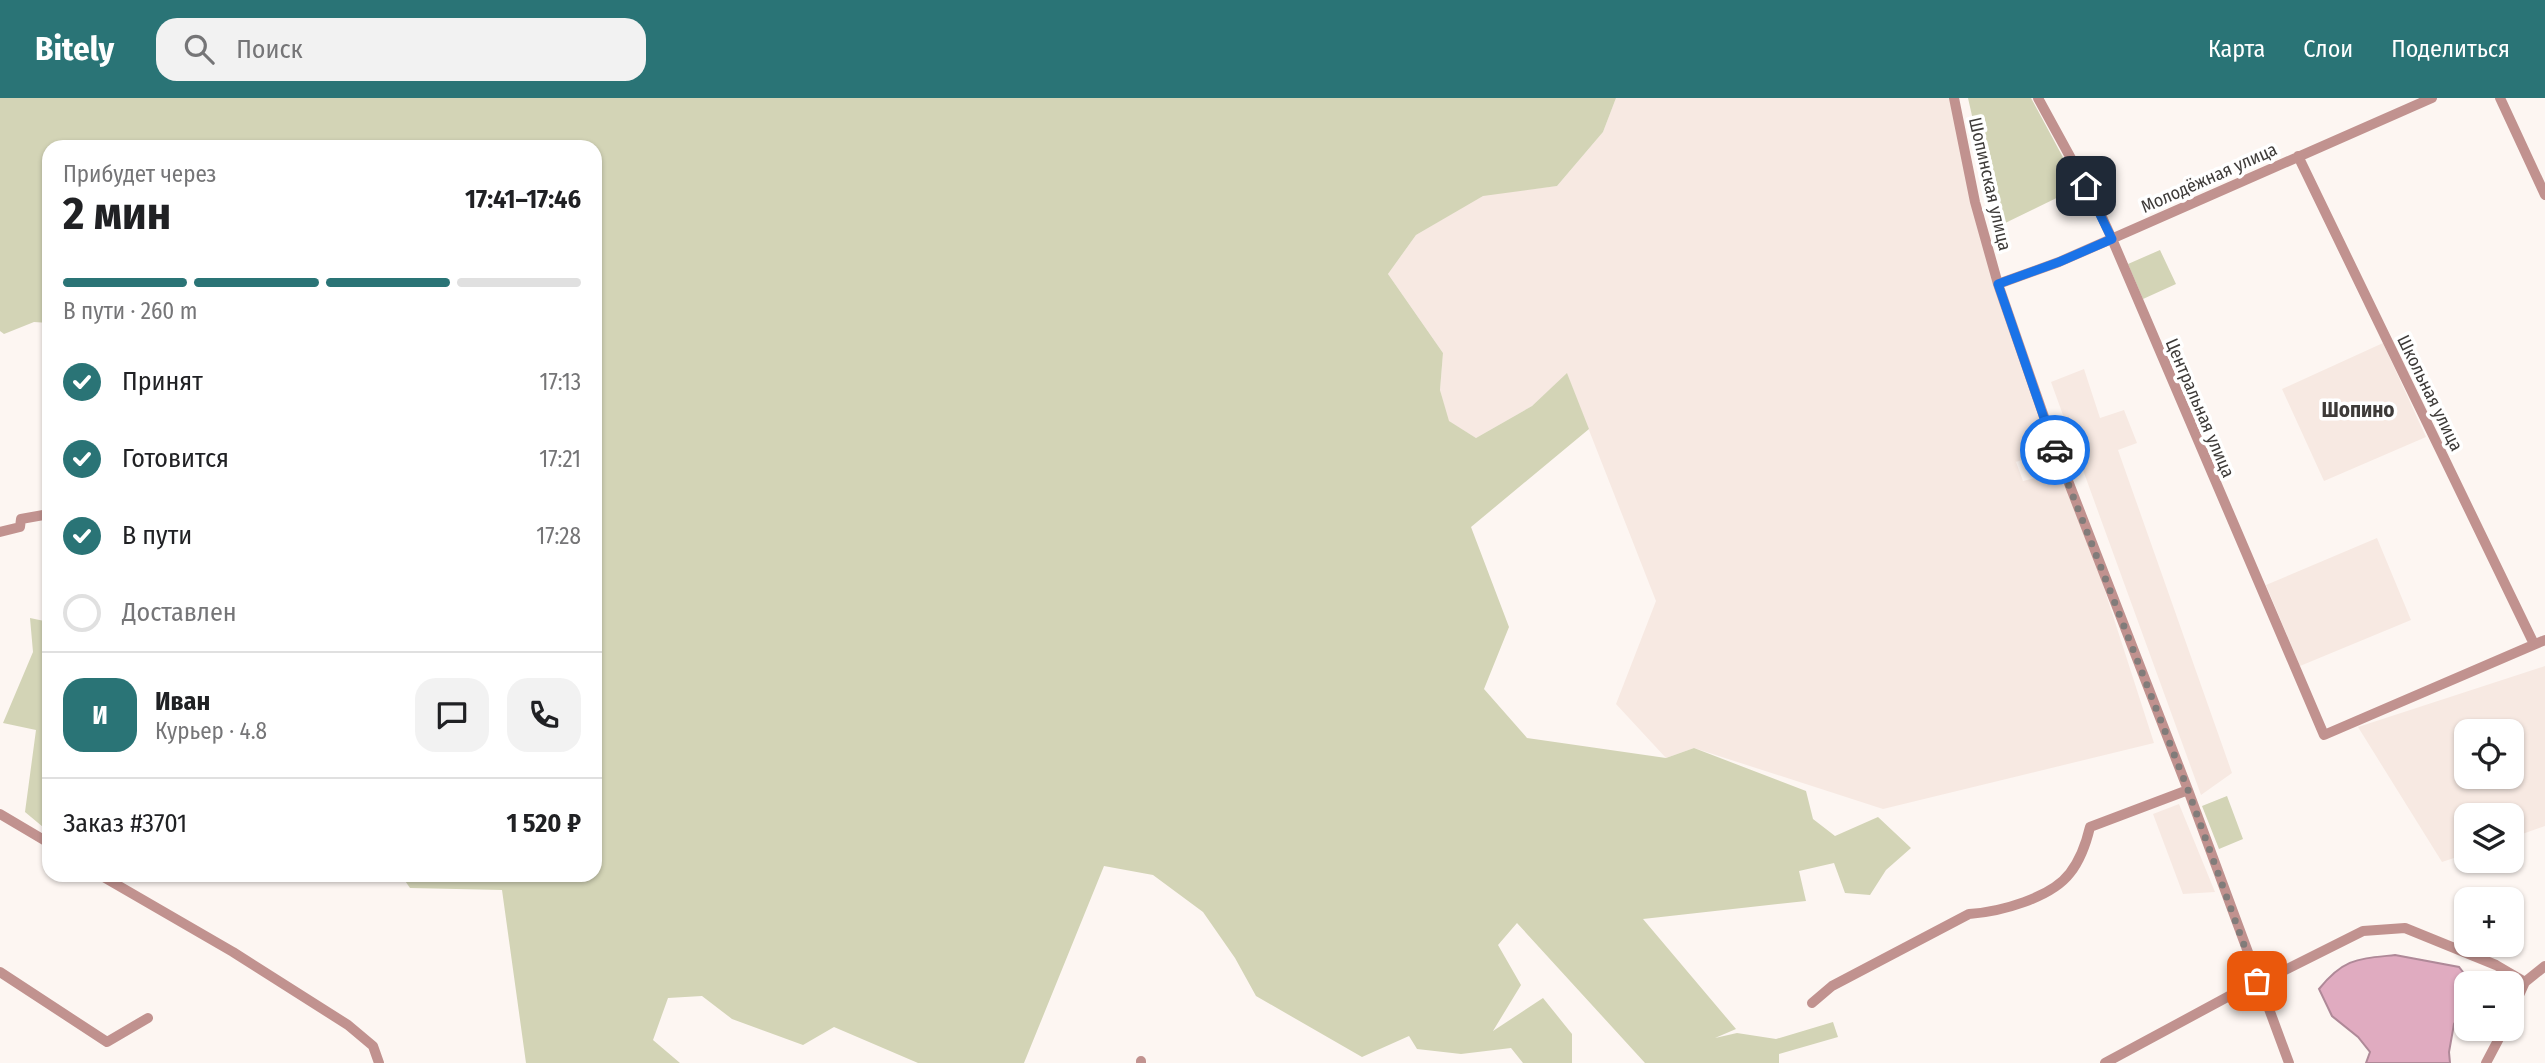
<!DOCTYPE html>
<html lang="ru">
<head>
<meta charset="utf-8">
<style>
  body { margin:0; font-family:"Fira Sans Condensed",sans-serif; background:#f2f2f2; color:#202124; height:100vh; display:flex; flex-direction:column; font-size:26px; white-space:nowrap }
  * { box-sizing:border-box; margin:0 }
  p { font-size:23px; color:#757577 }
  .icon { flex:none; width:38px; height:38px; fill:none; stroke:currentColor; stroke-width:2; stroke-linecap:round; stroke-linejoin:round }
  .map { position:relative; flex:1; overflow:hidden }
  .sheet { position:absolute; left:42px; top:42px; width:560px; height:742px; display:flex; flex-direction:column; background:#fff; border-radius:21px; box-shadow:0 2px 5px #0004 }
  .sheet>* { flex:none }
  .fabs { position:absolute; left:2454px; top:621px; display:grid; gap:14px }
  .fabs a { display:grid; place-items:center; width:70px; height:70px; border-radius:14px; background:#fff; box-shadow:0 2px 5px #0004; font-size:35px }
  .pin { position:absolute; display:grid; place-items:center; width:60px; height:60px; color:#fff; margin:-30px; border-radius:14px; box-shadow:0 4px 10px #0006 }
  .courier { position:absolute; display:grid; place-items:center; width:70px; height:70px; margin:-35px; border:5px solid #1a73e8; border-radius:50%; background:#fff; color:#222; box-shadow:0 2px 9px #0007 }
  .headline em { font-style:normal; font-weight:700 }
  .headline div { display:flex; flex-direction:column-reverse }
  .headline { display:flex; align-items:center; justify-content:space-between; height:119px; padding:0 21px }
  h1 { font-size:46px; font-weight:700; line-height:52px }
  .bar { display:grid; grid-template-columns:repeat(4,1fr); gap:10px 7px; align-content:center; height:84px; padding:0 21px }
  .bar i { height:9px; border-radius:5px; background:#e0e0e0 }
  .bar .current { background:#2a7476 }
  .bar p { grid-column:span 4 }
  .line { display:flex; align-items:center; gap:18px; padding:0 21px; border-top:2px solid #e0e0e0 }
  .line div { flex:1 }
  .round { display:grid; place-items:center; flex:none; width:74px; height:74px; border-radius:21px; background:#f2f2f2 }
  ol { padding:0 21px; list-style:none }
  li { display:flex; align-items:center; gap:21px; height:77px }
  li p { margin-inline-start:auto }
  li .icon { padding:7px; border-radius:50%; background:#2a7476; color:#fff; stroke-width:4 }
  li:last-child { color:#757577 }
  li i { width:38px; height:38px; border:4px solid #e0e0e0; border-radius:50% }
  header { display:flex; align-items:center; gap:42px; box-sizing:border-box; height:98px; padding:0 35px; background:#2a7476; color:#fff }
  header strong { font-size:33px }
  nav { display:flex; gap:38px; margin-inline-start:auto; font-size:24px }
  .search { width:490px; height:63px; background:#f2f2f2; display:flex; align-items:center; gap:18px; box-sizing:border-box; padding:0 24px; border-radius:21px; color:#757577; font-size:26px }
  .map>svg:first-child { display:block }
  .built { fill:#f7e9e2; fill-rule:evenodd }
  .green { fill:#d3d4b6 }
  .water { fill:#e0abc0; stroke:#af8998; stroke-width:2 }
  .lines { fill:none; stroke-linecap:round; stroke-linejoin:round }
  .minor { stroke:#c1928f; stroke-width:10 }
  .done { stroke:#817c7a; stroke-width:7; stroke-dasharray:0 12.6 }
  .route { stroke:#1a73e8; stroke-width:9 }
  .labels { text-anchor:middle; stroke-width:7; stroke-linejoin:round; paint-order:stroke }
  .street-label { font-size:18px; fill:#3e3b39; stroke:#fff }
  .quarter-label { font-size:21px; font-weight:bold; fill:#3e3b39; stroke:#fff }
</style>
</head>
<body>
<header>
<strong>Bitely</strong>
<div class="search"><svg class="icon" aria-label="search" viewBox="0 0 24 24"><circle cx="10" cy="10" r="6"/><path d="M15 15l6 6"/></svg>Поиск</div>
<nav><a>Карта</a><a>Слои</a><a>Поделиться</a></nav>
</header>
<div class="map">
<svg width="2545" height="965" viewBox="0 0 2545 965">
  <rect width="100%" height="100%" fill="#fdf6f2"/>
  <path class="built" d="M 1616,0 L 1957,0 L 1997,192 L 2058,349 L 2016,364 L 2023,383 L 2066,372 L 2154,645 L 1883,711 L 1694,650 L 1666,660 L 1616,606 L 1656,503 L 1567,276 L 1532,308 L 1476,340 L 1448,323 L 1440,292 L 1443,255 L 1388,176 L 1416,137 L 1483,97 L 1557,88 L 1603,34 Z
    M 2383,245 L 2426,339 L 2324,383 L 2282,291 Z
    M 2084,271 L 2100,320 L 2124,312 L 2137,345 L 2118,352 L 2232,675 L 2201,697 L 2051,284 Z
    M 2377,440 L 2411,522 L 2300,568 L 2266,487 Z
    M 2545,568 L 2545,728 L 2511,740 L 2511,718 L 2466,718 L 2466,756 L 2442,764 L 2358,629 ZM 2466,634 L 2511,634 L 2511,679 L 2466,679 Z
    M 2179,706 L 2215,794 L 2183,796 L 2153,716 Z"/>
  <path class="green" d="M 0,0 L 1616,0 L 1603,34 L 1557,88 L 1483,98 L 1416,137 L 1388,176 L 1443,255 L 1440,292 L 1449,323 L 1476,340 L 1532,308 L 1567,275 L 1589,331 L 1471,429 L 1509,529 L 1484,591 L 1527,640 L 1666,660 L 1694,650 L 1806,693 L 1813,721 L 1835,738 L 1878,719 L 1911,750 L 1886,772 L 1870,797 L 1845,795 L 1834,765 L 1799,773 L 1806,803 L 1643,821 L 1736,931 L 1715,940 L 1737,935 L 1776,941 L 1833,924 L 1838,939 L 1779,956 L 1779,965 L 1645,965 L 1517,825 L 1498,847 L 1521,887 L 1493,933 L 1543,900 L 1572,936 L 1572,965 L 1523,965 L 1511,950 L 1461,956 L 1417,951 L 1409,938 L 1362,959 L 1256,898 L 1235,860 L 1203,814 L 1153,777 L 1104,768 L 1024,965 L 918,965 L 834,929 L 803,947 L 732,921 L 702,898 L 668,900 L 653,942 L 680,965 L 526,965 L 502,792 L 410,790 L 401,777 L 595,777 L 595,49 L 49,49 L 49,225 L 34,224 L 4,236 L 0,233 Z
    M 1968,0 L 2031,0 L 2079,89 L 1997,129 Z
    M 2160,152 L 2176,186 L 2143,201 L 2128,166 Z
    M 30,520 L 49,524 L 49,734 L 25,714 L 36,632 L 3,625 L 33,554 Z
    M 2227,698 L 2243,741 L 2219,751 L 2202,708 Z"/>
  <path class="water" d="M 2395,857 L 2459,869 L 2470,883 L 2470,885 L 2466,886 L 2466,908 L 2454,926 L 2449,954 L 2450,965 L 2366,965 L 2370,954 L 2358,939 L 2332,918 L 2319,891 C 2344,860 2358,861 2395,857 Z"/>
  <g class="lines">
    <path class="minor" d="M 1954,0 L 1975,104 L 1998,186 L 2051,339 L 2188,692 L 2289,965
      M 2038,0 L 2097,108 L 2112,141 L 2324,637 L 2545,542
      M 2500,0 L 2545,97
      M 2298,58 L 2534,546
      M 1998,186 L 2059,164 L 2432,0
      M 0,434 L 20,429 L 21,421 L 49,416
      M 0,716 L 49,745
      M 100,777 L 233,854 L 348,927 L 373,948 L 379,965
      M 0,874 L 107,944 L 148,920
      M 1812,905 L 1832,888 L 1969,816 C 2000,814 2051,800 2070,775 C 2081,761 2086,746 2090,729 L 2188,692
      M 2511,915 L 2525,884 L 2545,868
      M 1141,965 L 1141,963
      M 2105,965 L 2257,883 L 2285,872 L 2363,833 L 2405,830 L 2496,867 L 2525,884
      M 2486,965 L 2504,931"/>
  </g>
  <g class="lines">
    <path class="done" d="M 2055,352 L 2188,692 L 2257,883"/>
    <path class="route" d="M 2055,352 L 1998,186 L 2059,164 L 2112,141 L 2086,88"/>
  </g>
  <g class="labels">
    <g class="street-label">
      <text transform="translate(2209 80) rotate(-24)" y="6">Молодёжная улица</text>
      <text transform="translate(1990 86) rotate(77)" y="6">Шопинская улица</text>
      <text transform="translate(2430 295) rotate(64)" y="6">Школьная улица</text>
      <text transform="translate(2200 310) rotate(67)" y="6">Центральная улица</text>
    </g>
    <g class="quarter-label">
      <text x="2358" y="319">Шопино</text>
    </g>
  </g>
</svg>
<div class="fabs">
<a><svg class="icon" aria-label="locate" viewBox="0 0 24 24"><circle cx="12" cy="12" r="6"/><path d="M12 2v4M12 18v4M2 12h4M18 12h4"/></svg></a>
<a><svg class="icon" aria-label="layers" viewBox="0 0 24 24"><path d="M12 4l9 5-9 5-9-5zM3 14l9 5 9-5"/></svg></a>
<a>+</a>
<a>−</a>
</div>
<div class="pin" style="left:2257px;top:883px;background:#ea580c"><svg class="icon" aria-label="bag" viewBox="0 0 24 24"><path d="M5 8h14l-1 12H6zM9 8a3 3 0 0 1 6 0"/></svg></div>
<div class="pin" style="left:2086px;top:88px;background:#1f2937"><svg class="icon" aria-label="home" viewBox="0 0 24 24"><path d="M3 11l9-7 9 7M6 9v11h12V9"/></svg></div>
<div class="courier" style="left:2055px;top:352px"><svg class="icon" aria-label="car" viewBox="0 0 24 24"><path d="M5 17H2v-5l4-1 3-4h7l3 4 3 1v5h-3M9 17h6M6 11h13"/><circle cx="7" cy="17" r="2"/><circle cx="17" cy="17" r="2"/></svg></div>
<section class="sheet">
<div class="headline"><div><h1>2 мин</h1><p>Прибудет через</p></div><em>17:41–17:46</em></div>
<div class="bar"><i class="current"></i><i class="current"></i><i class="current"></i><i></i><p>В пути · 260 m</p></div>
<ol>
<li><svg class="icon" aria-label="check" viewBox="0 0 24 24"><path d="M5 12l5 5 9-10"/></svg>Принят<p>17:13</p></li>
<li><svg class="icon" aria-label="check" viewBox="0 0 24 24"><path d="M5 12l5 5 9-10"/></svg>Готовится<p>17:21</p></li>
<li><svg class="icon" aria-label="check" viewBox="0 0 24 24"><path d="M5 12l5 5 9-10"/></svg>В пути<p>17:28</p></li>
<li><i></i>Доставлен</li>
</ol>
<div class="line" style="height:126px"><b class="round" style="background:#2a7476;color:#fff">И</b><div><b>Иван</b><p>Курьер · 4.8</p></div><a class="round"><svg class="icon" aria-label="chat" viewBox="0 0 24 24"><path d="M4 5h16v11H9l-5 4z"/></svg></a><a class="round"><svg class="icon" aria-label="phone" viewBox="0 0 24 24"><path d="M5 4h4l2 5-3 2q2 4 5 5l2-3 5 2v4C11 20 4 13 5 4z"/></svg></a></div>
<div class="line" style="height:91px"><div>Заказ #3701</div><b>1 520 ₽</b></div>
</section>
</div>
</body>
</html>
